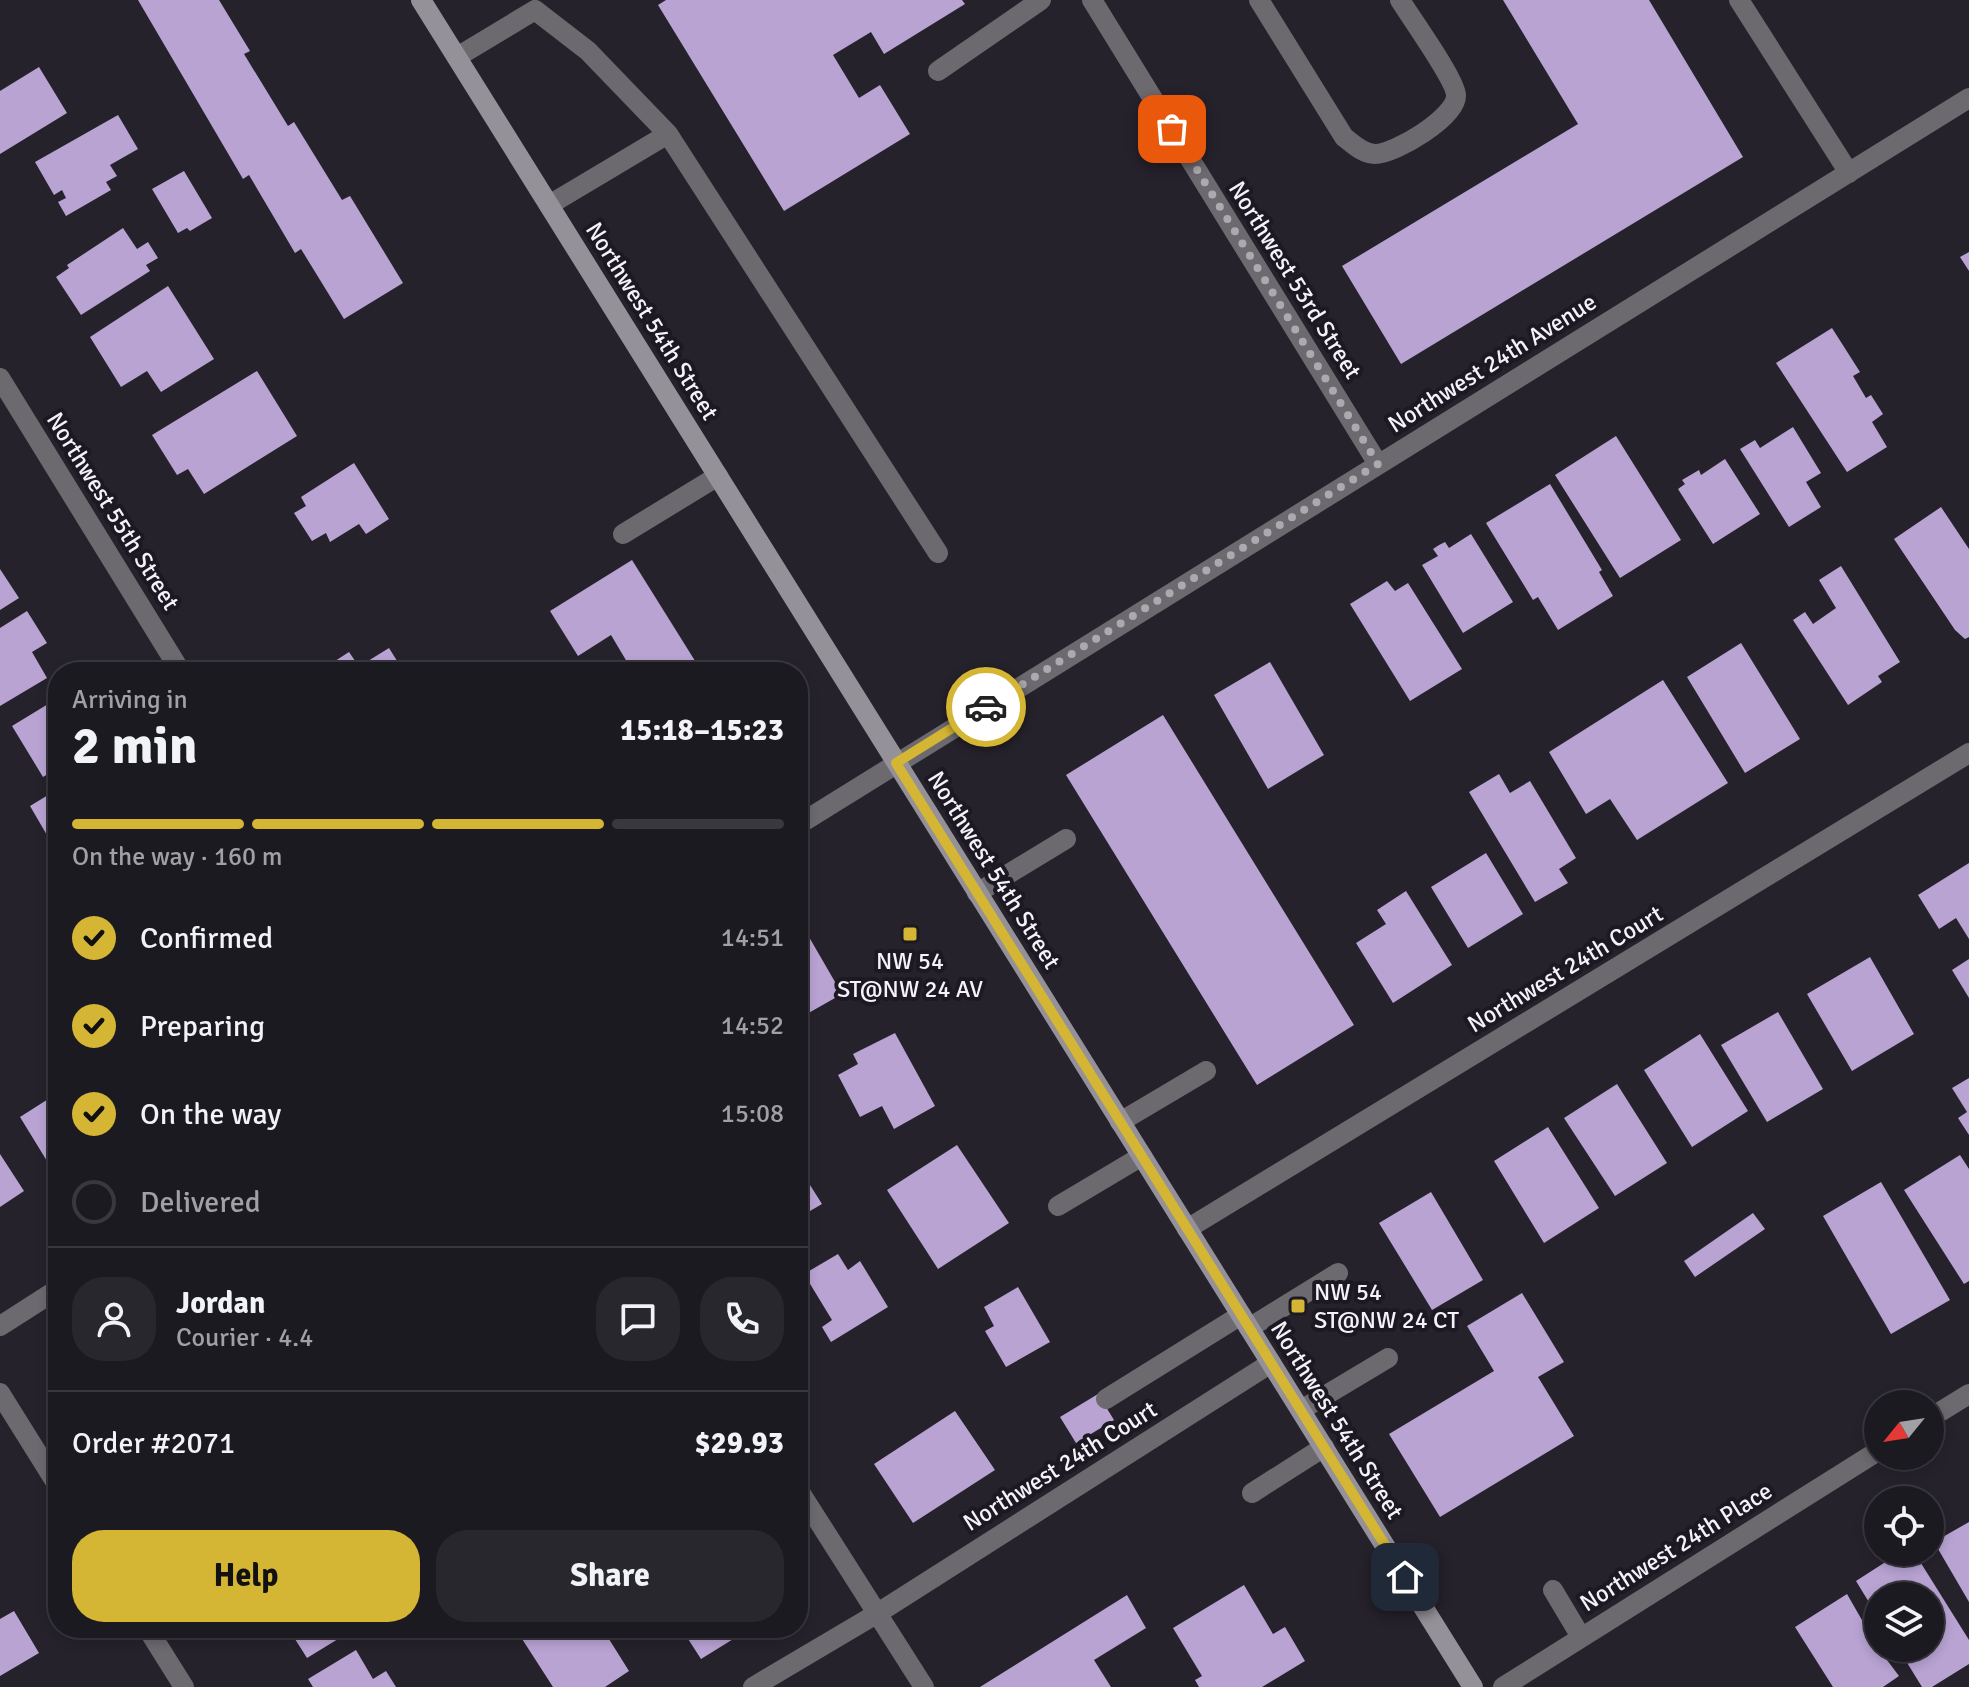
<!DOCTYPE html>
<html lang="en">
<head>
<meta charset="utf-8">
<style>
  body { margin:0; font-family:Signika,sans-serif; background:#29272e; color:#f1f3f6; height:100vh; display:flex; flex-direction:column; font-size:30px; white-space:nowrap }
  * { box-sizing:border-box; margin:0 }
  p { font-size:26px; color:#a0a1a5 }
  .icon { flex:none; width:44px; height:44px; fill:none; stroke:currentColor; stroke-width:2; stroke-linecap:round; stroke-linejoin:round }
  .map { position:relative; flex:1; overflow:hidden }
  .sheet { position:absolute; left:48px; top:662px; width:760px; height:976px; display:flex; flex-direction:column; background:#1c1a21; border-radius:32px; box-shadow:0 4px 12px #0003,0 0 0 2px #3a383f }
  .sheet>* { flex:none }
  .needle { width:52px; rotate:240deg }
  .buttons { position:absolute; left:1864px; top:1390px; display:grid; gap:16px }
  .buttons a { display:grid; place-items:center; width:80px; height:80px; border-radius:50%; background:#1c1a21; box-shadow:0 4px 12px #0003,0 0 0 2px #3a383f; font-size:40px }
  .pin { position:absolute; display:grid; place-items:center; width:68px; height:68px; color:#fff; margin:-34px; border-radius:16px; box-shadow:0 4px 12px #0006 }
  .courier { position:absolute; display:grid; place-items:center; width:80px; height:80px; margin:-40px; border:6px solid #d5b534; border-radius:50%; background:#fff; color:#222; box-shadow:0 2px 10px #0007 }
  .headline em { font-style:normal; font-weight:800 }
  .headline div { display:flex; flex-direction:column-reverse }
  .headline { display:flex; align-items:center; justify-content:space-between; height:136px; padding:0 24px }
  h1 { font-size:52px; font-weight:800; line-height:60px }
  .bar { display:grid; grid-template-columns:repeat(4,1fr); gap:12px 8px; align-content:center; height:96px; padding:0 24px }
  .bar i { height:10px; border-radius:6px; background:#3a383f }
  .bar .current { background:#d5b534 }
  .bar p { grid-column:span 4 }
  .line { display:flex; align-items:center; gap:20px; padding:0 24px; border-top:2px solid #3a383f }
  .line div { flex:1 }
  .round { display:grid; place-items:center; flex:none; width:84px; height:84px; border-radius:32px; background:#29272e }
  ol { padding:0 24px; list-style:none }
  li { display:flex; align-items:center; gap:24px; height:88px }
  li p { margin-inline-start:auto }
  li .icon { padding:8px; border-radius:50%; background:#d5b534; color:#111; stroke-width:4 }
  li:last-child { color:#a0a1a5 }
  li i { width:44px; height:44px; border:4px solid #3a383f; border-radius:50% }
  .button { display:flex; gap:16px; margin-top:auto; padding:16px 24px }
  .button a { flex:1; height:92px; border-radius:32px; background:#d5b534; color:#111; font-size:32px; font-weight:800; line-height:92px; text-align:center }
  .button a+a { background:#29272e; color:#f1f3f6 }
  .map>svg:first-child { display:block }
  .building { fill:#b8a3d3 }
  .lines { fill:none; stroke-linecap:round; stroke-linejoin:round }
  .service { stroke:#6c6a6f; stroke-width:20 }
  .minor { stroke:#6c6a6f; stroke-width:20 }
  .secondary { stroke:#959199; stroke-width:20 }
  .done { stroke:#ada9b1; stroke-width:8; stroke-dasharray:0 14.4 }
  .route { stroke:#d5b534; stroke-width:10 }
  .poi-dot { fill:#d5b534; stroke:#1d1922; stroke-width:3 }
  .labels { text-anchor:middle; stroke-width:8; stroke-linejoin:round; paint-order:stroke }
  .street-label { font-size:24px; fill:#f5f2f9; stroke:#1d1922 }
  .poi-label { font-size:24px; fill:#f5f2f9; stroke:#1d1922 }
</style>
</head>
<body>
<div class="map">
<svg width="1969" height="1687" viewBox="0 0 1969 1687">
  <rect width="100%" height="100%" fill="#26222c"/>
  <path class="building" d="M 138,0 L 219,0 L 250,51 L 244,54 L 288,126 L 294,122 L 342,200 L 350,196 L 403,283 L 344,319 L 301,249 L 295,253 L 249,175 L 243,179 Z
    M 666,0 L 962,0 L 965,4 L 884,54 L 871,32 L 833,55 L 859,98 L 880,85 L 910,134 L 784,211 L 658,5 Z
    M 1503,0 L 1649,0 L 1743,157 L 1401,364 L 1342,266 L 1578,124 Z
    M 39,67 L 67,113 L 0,154 L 0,91 Z
    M 118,115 L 138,149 L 110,165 L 117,176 L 106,182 L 111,190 L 66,216 L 58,202 L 66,198 L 62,190 L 54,195 L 35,162 Z
    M 184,171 L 212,218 L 190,231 L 187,228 L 178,233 L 152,189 Z
    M 123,228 L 137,249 L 148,242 L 158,258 L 146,265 L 150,271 L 81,315 L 56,277 L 69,268 L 67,265 Z
    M 1969,252 L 1969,271 L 1960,257 Z
    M 168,286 L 214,359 L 161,392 L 147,371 L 121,387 L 90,337 Z
    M 1832,328 L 1860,372 L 1853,376 L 1866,398 L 1871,395 L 1883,414 L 1872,422 L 1887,447 L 1847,472 L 1776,363 Z
    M 257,371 L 297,436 L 204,494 L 188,469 L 177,475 L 152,435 Z
    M 1793,427 L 1821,473 L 1806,482 L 1821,507 L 1789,527 L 1740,449 L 1755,440 L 1760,448 Z
    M 1616,436 L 1681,540 L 1620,578 L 1555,475 Z
    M 1725,459 L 1760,514 L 1713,544 L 1678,489 L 1685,484 L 1682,480 L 1699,470 L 1701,475 Z
    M 354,463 L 389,519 L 366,534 L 359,524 L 330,542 L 326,533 L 312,541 L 294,513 L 306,506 L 301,497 Z
    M 1550,484 L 1602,570 L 1599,572 L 1613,596 L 1558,630 L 1538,597 L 1533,600 L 1486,523 Z
    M 1941,507 L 1969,549 L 1969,637 L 1965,639 L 1955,630 L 1894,539 Z
    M 1471,534 L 1513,602 L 1463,633 L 1422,565 L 1438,556 L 1433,549 L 1439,545 L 1445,542 L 1449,548 Z
    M 632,560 L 702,672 L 633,672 L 611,635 L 578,656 L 550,611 Z
    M 1841,566 L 1900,662 L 1878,676 L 1882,682 L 1848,705 L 1793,620 L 1805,612 L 1813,624 L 1836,608 L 1819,580 Z
    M 0,569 L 19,598 L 0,610 Z
    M 1387,581 L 1395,591 L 1408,583 L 1462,669 L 1410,701 L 1350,604 Z
    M 27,611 L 47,643 L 32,652 L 47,678 L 0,706 L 0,628 Z
    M 1741,643 L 1800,739 L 1745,773 L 1687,677 Z
    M 389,648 L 404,672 L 318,672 L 349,652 L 362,671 L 371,665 L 368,661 Z
    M 1270,662 L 1324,755 L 1268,789 L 1214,695 Z
    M 1663,680 L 1728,783 L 1637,840 L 1610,799 L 1586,814 L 1549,752 Z
    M 58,698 L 58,768 L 43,777 L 12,726 Z
    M 1163,715 L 1354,1025 L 1257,1085 L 1066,775 Z
    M 1499,774 L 1510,793 L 1530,781 L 1576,858 L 1559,869 L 1568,883 L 1535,902 L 1469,792 Z
    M 58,789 L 58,854 L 30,806 Z
    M 1486,853 L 1523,914 L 1468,948 L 1431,887 Z
    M 1969,863 L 1969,939 L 1956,918 L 1939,929 L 1918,895 Z
    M 1406,891 L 1452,965 L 1393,1003 L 1356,943 L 1386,924 L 1377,910 Z
    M 798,918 L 842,994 L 798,1019 Z
    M 1870,957 L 1914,1034 L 1852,1071 L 1807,994 Z
    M 1969,959 L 1969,998 L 1952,970 Z
    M 1778,1012 L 1823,1089 L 1767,1122 L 1721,1045 Z
    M 58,1032 L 58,1050 L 50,1037 Z
    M 895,1033 L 935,1106 L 894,1129 L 882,1106 L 860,1117 L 838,1075 L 858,1064 L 853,1054 Z
    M 1700,1034 L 1748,1111 L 1692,1147 L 1644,1070 Z
    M 1969,1078 L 1969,1135 L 1958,1118 L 1967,1112 L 1952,1088 Z
    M 1617,1084 L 1667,1163 L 1615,1196 L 1564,1118 Z
    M 53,1096 L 58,1103 L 58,1179 L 20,1117 Z
    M 1548,1127 L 1599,1208 L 1544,1243 L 1494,1161 Z
    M 957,1145 L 1009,1223 L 938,1269 L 887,1190 Z
    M 0,1154 L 24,1191 L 0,1207 Z
    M 1960,1155 L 1969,1169 L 1969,1281 L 1964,1284 L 1904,1190 Z
    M 798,1166 L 822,1204 L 798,1218 Z
    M 1881,1182 L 1950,1300 L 1891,1334 L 1823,1216 Z
    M 1431,1192 L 1483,1280 L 1432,1310 L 1379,1223 Z
    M 1753,1213 L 1765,1229 L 1695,1277 L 1684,1261 Z
    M 838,1254 L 848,1270 L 860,1261 L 888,1307 L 831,1342 L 822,1327 L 832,1320 L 804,1274 Z
    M 1018,1287 L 1050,1342 L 1006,1367 L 985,1331 L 994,1326 L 984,1307 Z
    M 1522,1293 L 1564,1362 L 1538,1377 L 1574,1436 L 1440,1517 L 1389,1434 L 1494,1371 L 1467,1326 Z
    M 1098,1394 L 1114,1420 L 1076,1443 L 1060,1417 Z
    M 955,1411 L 995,1470 L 913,1523 L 874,1464 Z
    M 1969,1522 L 1969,1602 L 1934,1542 Z
    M 1901,1552 L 1914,1552 L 1969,1640 L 1969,1664 L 1932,1687 L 1922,1687 L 1898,1648 L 1930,1648 L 1930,1596 L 1878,1596 L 1878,1617 L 1856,1581 Z
    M 1244,1585 L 1273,1634 L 1285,1627 L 1305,1661 L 1262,1687 L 1199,1687 L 1195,1680 L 1202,1676 L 1173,1628 Z
    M 1847,1594 L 1878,1648 L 1899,1676 L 1883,1687 L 1833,1687 L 1795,1627 Z
    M 1127,1595 L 1146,1628 L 1094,1660 L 1111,1687 L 980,1687 Z
    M 14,1611 L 39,1653 L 0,1676 L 0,1619 Z
    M 288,1628 L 356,1628 L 307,1658 Z
    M 515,1628 L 602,1628 L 629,1671 L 605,1687 L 553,1687 Z
    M 681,1628 L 760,1628 L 753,1632 L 751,1628 L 701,1659 Z
    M 356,1650 L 373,1679 L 386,1671 L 396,1687 L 313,1687 L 308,1679 Z"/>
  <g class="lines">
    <path class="service" d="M 1259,0 L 1344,137 C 1353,144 1363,154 1375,154 C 1395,154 1457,117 1456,95 C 1455,79 1411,18 1400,0
      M 457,57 L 535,10 L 588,51 L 668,134 L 938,553
      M 938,71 L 1041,0
      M 549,205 L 668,134
      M 623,534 L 718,476
      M 977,893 L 1066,839
      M 1120,1122 L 1206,1071
      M 1058,1206 L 1142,1156
      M 1249,1328 L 1338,1273
      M 1106,1399 L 1241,1315
      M 1301,1410 L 1388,1358
      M 1252,1493 L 1324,1447
      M 1553,1590 L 1581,1637"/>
    <path class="minor" d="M 1092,0 L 1378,464
      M 1739,0 L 1849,173
      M 0,378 L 181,672
      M 798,825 L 1969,98
      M 1187,1229 L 1969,753
      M 0,1326 L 58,1289
      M 0,1393 L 58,1486
      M 1930,1418 L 1969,1394
      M 798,1489 L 924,1687
      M 147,1628 L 184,1687
      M 753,1687 L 878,1613 L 1271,1363
      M 1503,1687 L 1878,1451"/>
    <path class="secondary" d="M 421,0 L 1473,1687"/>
  </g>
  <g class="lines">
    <path class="done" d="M 986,707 L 1378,464 L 1172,129"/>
    <path class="route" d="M 986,707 L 896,763 L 1405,1577"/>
  </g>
  <g class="poi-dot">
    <rect x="902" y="926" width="16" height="16" rx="4"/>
    <rect x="1290" y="1298" width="16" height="16" rx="4"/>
  </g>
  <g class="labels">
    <g class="street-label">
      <text transform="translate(1295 280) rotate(58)" y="8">Northwest 53rd Street</text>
      <text transform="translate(652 321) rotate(58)" y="8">Northwest 54th Street</text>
      <text transform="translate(1492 363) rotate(-32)" y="8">Northwest 24th Avenue</text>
      <text transform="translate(113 511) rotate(58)" y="8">Northwest 55th Street</text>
      <text transform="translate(994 870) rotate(58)" y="8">Northwest 54th Street</text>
      <text transform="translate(1565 969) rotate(-31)" y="8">Northwest 24th Court</text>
      <text transform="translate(1337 1420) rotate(58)" y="8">Northwest 54th Street</text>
      <text transform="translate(1060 1466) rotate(-32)" y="8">Northwest 24th Court</text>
      <text transform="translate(1676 1547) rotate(-32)" y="8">Northwest 24th Place</text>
    </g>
    <g class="poi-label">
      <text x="910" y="969">NW 54<tspan x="910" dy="28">ST@NW 24 AV</tspan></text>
      <text x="1314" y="1300" text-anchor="start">NW 54<tspan x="1314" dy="28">ST@NW 24 CT</tspan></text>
    </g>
  </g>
</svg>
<div class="buttons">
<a><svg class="needle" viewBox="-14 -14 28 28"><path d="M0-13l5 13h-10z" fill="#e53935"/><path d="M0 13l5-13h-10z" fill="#a0a1a5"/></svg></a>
<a><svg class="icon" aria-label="locate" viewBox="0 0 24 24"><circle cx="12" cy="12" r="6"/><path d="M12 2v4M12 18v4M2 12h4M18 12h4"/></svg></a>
<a><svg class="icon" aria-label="layers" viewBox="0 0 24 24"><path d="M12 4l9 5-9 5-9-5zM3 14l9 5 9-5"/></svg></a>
</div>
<div class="pin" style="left:1172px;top:129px;background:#ea580c"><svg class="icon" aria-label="bag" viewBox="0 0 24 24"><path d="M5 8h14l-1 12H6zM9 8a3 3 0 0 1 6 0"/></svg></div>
<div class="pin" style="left:1405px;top:1577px;background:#1f2937"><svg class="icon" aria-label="home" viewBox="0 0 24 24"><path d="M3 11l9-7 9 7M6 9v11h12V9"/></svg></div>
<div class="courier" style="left:986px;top:707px"><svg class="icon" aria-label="car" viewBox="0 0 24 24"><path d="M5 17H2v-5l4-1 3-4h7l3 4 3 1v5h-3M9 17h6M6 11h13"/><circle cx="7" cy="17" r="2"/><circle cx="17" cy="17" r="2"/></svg></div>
<section class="sheet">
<div class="headline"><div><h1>2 min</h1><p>Arriving in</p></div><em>15:18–15:23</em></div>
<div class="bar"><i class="current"></i><i class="current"></i><i class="current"></i><i></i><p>On the way · 160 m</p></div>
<ol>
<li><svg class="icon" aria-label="check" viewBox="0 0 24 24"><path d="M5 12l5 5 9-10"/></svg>Confirmed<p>14:51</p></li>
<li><svg class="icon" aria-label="check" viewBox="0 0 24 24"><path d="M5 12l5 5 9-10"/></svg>Preparing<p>14:52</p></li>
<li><svg class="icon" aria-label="check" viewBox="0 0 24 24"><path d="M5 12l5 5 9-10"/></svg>On the way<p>15:08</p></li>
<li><i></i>Delivered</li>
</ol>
<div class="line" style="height:144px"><a class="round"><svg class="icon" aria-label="person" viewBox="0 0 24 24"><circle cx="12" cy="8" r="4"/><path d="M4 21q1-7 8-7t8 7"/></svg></a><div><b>Jordan</b><p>Courier · 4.4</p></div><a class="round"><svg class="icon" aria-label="chat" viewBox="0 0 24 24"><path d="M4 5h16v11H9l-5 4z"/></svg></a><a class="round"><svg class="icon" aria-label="phone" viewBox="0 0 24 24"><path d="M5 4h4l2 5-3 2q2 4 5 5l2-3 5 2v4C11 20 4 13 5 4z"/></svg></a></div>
<div class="line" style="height:104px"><div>Order #2071</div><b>$29.93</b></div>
<div class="button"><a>Help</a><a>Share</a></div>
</section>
</div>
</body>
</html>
